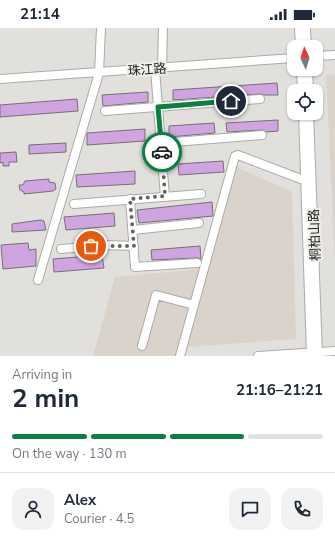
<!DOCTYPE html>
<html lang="en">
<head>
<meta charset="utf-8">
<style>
  body { margin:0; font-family:"Nunito Sans","Noto Sans SC",sans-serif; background:#f2f2f3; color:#1f2937; height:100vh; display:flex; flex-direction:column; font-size:15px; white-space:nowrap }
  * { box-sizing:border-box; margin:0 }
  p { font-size:13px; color:#747a83 }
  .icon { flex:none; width:22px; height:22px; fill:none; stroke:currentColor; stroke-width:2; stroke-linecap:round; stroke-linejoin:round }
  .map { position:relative; height:328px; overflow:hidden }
  .panel { display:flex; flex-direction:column; background:#fff; flex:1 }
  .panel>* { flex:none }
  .needle { width:26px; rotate:356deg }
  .fabs { position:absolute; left:287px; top:12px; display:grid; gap:8px }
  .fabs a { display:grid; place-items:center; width:36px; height:36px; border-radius:8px; background:#fff; box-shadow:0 1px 3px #0004; font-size:20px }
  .pin { position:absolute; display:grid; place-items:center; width:34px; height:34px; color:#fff; margin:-17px; border:2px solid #fff; border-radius:50%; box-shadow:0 1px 4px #0007 }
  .courier { position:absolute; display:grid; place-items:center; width:40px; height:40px; margin:-20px; border:3px solid #0b8043; border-radius:50%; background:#fff; color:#222; box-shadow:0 1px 5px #0007 }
  .headline em { font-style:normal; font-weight:700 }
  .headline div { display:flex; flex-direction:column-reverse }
  .headline { display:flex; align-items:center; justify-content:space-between; height:68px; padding:0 12px }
  h1 { font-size:26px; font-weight:700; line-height:30px }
  .bar { display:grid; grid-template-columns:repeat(4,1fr); gap:6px 4px; align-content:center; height:48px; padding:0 12px }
  .bar i { height:5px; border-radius:3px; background:#e0e1e3 }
  .bar .on { background:#0b8043 }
  .bar p { grid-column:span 4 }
  .line { display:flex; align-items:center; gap:10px; padding:0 12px; border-top:1px solid #e0e1e3 }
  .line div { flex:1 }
  .round { display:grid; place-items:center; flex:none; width:42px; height:42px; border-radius:12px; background:#f2f2f3 }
  .status { display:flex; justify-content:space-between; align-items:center; height:28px; padding:0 20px; background:#fff; direction:ltr }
  .status svg { height:11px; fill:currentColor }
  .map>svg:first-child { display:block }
  .built { fill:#d9d3cb }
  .building { fill:#d0a4e1; stroke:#737174 }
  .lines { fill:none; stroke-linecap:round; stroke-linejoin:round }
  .minor-casing { stroke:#abaaa7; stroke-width:10 }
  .minor { stroke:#fff; stroke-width:8 }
  .done { stroke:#666463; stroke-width:4; stroke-dasharray:0 7.2 }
  .route { stroke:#0b8043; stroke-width:5 }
  .labels { text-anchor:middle; stroke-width:4; stroke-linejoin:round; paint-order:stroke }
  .street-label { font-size:13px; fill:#232221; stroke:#efeeeb }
</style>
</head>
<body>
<div class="status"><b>21:14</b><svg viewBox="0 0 49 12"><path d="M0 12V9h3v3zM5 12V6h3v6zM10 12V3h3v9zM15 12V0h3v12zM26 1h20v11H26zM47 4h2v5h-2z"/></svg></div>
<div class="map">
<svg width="335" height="328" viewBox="0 0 335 328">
  <rect width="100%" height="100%" fill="#e2e0dd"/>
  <path class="built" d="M 335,46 L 335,235 L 326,47 Z
    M 237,139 L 292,164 L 296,311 L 187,319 Z
    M 200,241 L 176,328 L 93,328 L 115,249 Z"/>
  <path class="building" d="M 277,55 L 278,67 L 264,67 L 260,66 L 173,72 L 173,62 Z
    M 148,64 L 148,74 L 103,78 L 102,67 Z
    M 77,71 L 78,83 L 0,89 L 0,77 Z
    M 278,92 L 278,103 L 266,104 L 262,102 L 227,104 L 226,95 Z
    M 214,95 L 215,105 L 169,109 L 169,98 Z
    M 145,101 L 145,113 L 87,117 L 87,105 Z
    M 66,115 L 66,124 L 29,126 L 29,117 Z
    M 16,124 L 17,134 L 9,134 L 9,138 L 3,138 L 3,134 L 0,135 L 0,125 Z
    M 223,133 L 224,144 L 179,147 L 178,136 Z
    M 135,143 L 135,156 L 77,159 L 76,147 Z
    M 49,151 L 49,154 L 55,155 L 56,161 L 53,163 L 24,166 L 24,164 L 20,162 L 19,157 L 23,157 L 25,153 Z
    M 212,174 L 213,188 L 139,195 L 137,182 Z
    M 114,185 L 115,198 L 66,202 L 64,189 Z
    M 40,192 L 44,193 L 46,202 L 12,204 L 12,196 Z
    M 28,215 L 29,222 L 36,221 L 36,238 L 3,241 L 1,217 Z
    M 200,218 L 201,231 L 197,230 L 152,232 L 151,222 Z
    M 102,227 L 104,240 L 54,244 L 53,231 Z"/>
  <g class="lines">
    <defs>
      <path id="minor" d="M 299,0 L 300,19
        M 306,0 L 307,19
        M 316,28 L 335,27
        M 162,40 L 163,0
        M 155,41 L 165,169
        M 301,41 L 302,63
        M 308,41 L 309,63
        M 0,51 L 294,30
        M 105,83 L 260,71
        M 303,85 L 311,328
        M 309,85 L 318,328
        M 161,115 L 262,107
        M 130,171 L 135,239 L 197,235
        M 74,176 L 201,166
        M 133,202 L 199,195
        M 61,221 L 106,217 L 134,218
        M 38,252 L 99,45 L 101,0
        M 142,318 L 156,267 L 194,277
        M 180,328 L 235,128 L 238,127 L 306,153
        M 258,328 L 335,323"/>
    </defs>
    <use href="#minor" class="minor-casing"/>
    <use href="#minor" class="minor"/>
  </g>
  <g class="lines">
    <path class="done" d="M 91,218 L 134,218 L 130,171 L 165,168 L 162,124"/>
    <path class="route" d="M 162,124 L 158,79 L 231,73"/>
  </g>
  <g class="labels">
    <g class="street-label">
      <text transform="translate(147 41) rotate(-4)" y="5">珠江路</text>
      <text transform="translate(314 207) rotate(-92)" y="5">桐柏山路</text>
    </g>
  </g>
</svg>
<div class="fabs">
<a><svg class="needle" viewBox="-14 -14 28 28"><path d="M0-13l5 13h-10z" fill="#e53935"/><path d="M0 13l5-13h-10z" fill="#747a83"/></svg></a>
<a><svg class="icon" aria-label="locate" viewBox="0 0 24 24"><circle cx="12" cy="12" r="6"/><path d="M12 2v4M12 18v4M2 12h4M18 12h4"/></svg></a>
</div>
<div class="pin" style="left:91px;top:218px;background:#ea580c"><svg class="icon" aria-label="bag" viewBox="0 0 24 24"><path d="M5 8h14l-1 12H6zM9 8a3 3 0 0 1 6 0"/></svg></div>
<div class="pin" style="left:231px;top:73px;background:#1f2937"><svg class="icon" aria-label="home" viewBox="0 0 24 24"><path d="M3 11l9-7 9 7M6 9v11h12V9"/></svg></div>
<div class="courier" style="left:162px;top:124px"><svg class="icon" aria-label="car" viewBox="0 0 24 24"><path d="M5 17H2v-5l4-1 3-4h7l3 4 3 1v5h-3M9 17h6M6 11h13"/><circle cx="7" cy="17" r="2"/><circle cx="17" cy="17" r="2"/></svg></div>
</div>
<section class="panel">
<div class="headline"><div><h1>2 min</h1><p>Arriving in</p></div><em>21:16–21:21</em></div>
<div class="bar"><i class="on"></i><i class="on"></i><i class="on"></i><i></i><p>On the way · 130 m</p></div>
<div class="line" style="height:72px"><a class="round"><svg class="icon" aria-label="person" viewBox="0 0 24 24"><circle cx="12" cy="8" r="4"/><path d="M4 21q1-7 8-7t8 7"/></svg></a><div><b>Alex</b><p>Courier · 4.5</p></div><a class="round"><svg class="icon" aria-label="chat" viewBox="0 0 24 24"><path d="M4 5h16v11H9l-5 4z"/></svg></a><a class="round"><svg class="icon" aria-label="phone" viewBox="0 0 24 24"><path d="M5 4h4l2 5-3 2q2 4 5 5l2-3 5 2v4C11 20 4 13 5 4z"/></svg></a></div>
</section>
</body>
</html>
